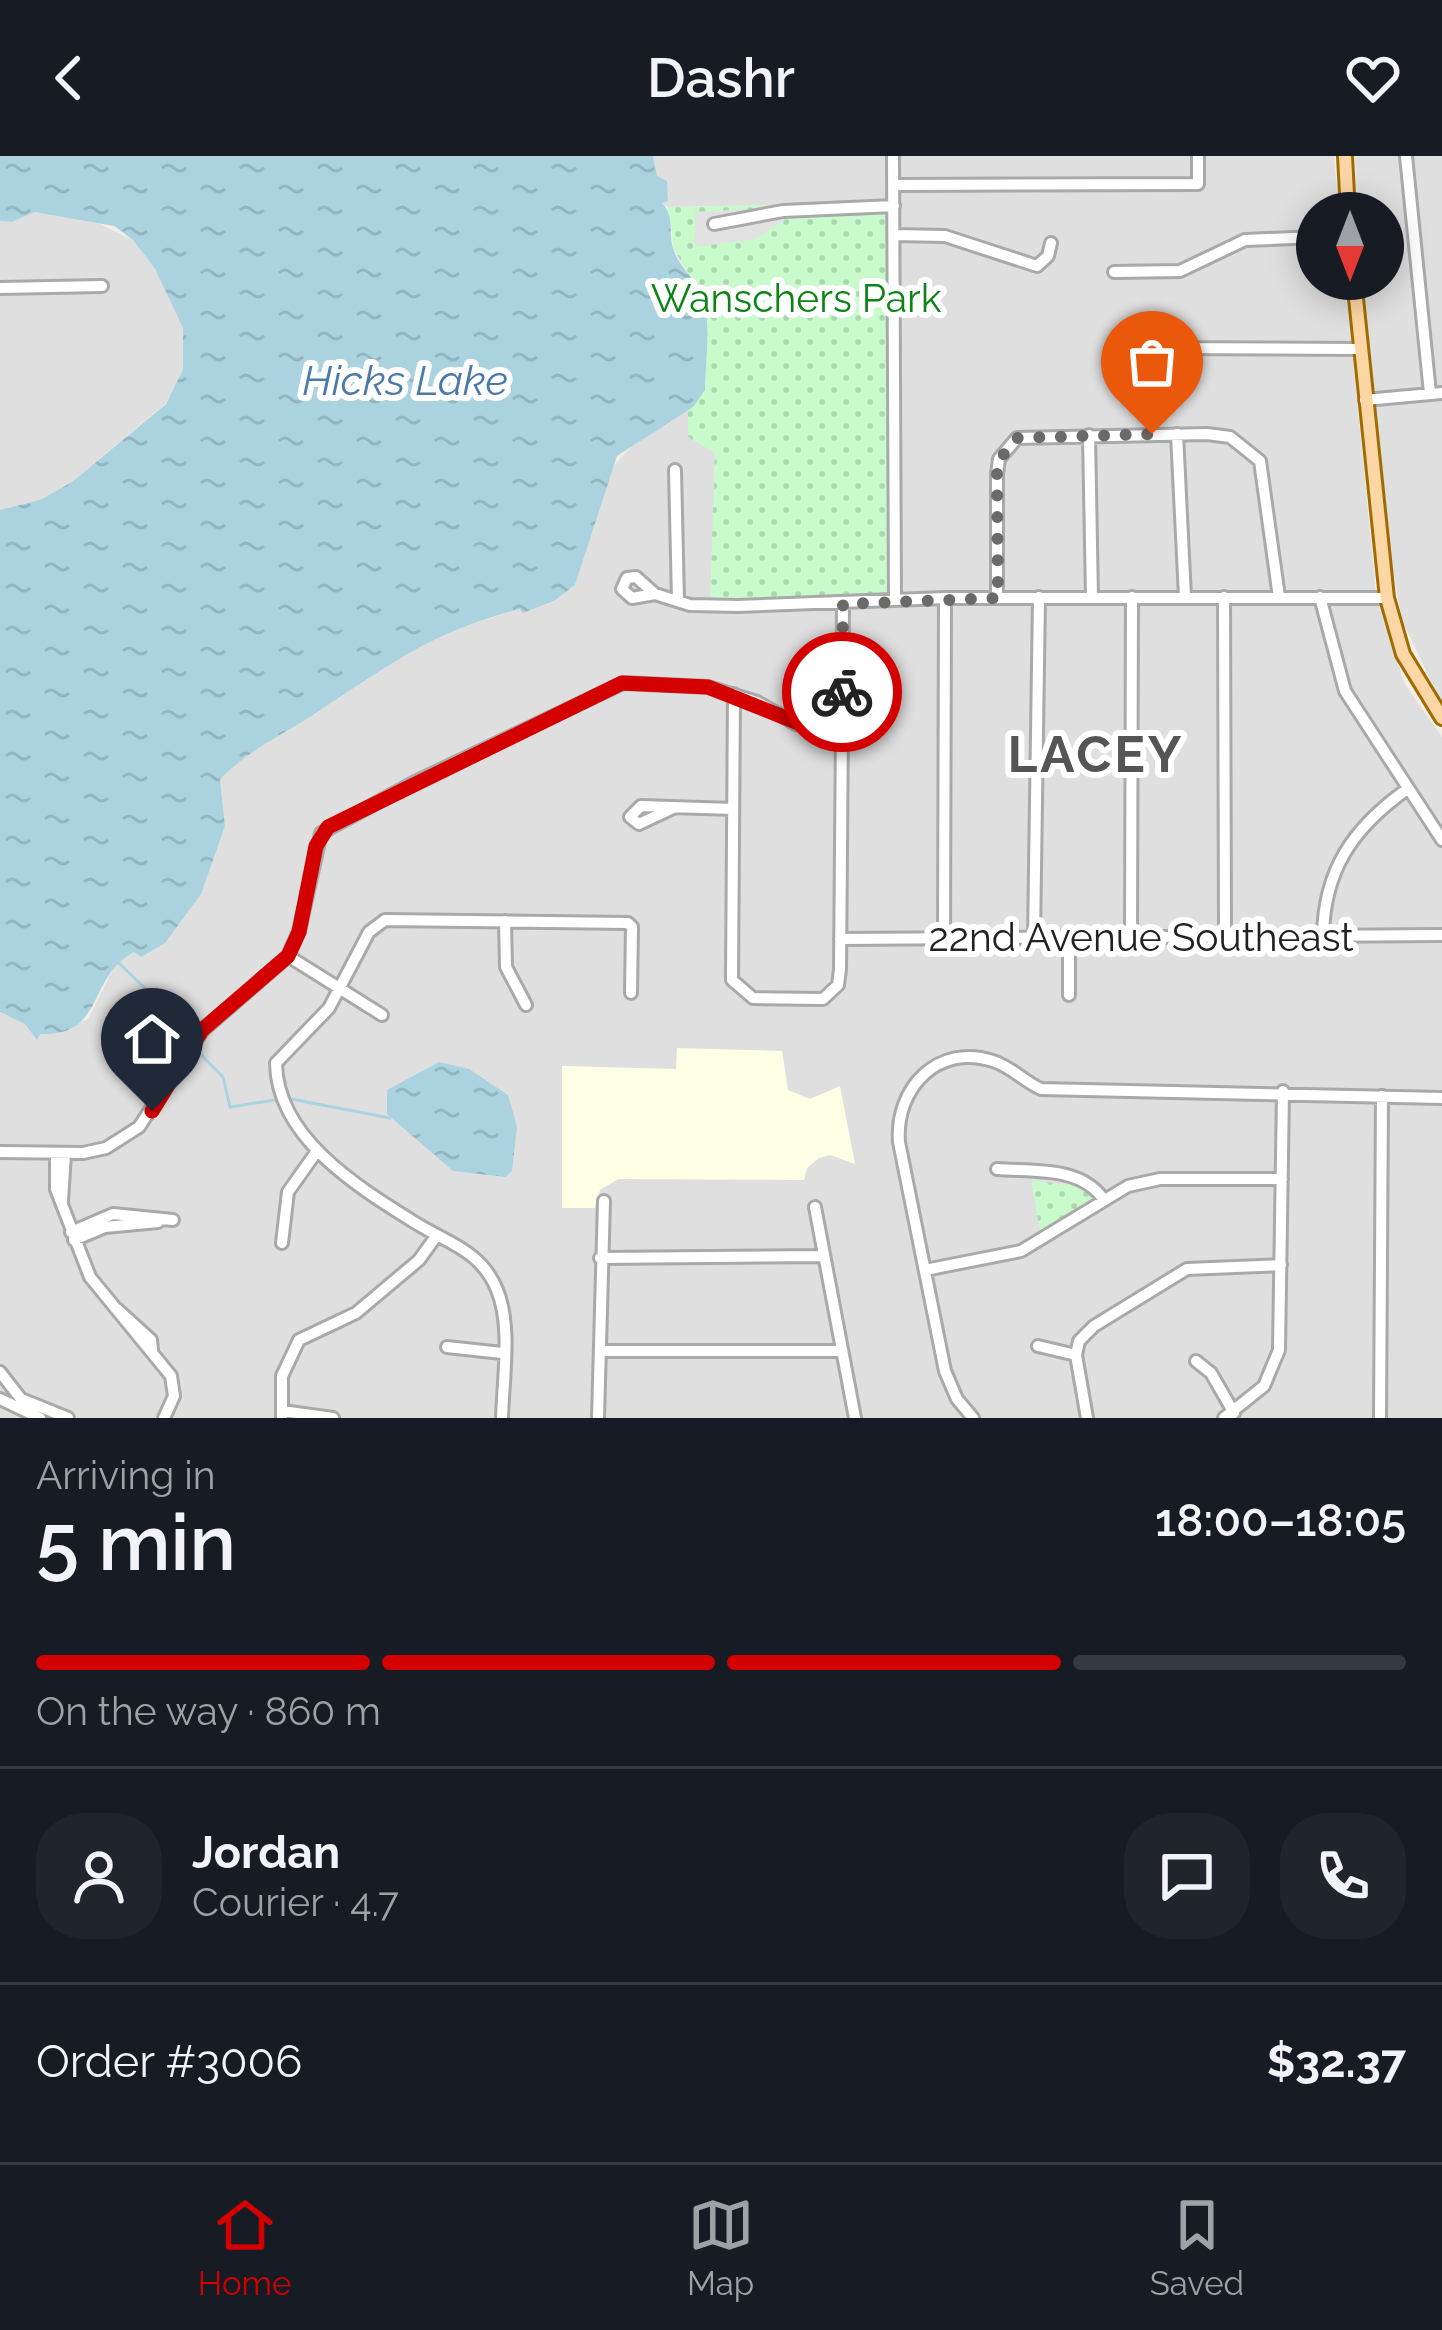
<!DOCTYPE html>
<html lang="en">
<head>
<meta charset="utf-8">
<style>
  body { margin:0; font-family:Raleway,sans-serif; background:#20242c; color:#f1f3f6; height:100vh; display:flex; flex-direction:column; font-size:45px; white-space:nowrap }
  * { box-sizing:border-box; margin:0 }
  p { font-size:39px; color:#9ea1a6 }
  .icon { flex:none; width:66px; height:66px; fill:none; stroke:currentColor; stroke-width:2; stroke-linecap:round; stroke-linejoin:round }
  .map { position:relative; height:1262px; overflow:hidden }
  .details { display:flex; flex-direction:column; background:#171b24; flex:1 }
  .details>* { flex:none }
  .needle { width:78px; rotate:180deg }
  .buttons { position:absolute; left:1296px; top:36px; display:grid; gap:24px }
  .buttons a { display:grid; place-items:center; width:108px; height:108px; border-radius:50%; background:#171b24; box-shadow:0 6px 30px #0003; font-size:60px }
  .pin { position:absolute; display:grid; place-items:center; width:102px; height:102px; color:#fff; margin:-123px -51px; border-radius:50% 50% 50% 0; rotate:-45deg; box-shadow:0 0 12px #0007 }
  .pin .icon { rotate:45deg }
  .courier { position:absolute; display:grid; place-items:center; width:120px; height:120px; margin:-60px; border:9px solid #d40000; border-radius:50%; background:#fff; color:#222; box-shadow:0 3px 15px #0007 }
  .overview em { font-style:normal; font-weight:600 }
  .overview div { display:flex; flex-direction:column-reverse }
  .overview { display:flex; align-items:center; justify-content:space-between; height:204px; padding:0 36px }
  h1 { font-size:78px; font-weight:600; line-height:90px }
  .bar { display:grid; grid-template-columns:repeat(4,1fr); gap:18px 12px; align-content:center; height:144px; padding:0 36px }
  .bar i { height:15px; border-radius:9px; background:#363941 }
  .bar .active { background:#d40000 }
  .bar p { grid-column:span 4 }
  .line { display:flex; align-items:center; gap:30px; padding:0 36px; border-top:3px solid #363941 }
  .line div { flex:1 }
  .round { display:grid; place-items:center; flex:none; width:126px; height:126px; border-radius:48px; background:#20242c }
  header { display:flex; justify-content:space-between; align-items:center; height:156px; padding:0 36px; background:#171b24; font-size:54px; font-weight:600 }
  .tab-bar { display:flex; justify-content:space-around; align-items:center; height:168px; border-top:3px solid #363941; background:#171b24; font-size:33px; color:#9ea1a6 }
  .tab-bar a { display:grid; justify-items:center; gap:6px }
  .tab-bar .active { color:#d40000 }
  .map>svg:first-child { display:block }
  .residential { fill:#e0dfdf }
  .education { fill:#ffffe5 }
  .park { fill:url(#park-dots) }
  .parking { fill:#e2e2e2 }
  .water { fill:url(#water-ripples) }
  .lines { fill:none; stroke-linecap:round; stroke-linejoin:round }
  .stream { stroke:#aad3df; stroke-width:3 }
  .minor-casing { stroke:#a9a9a9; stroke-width:16 }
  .major-casing { stroke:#a06b00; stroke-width:18 }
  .minor { stroke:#fff; stroke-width:10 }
  .major { stroke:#fcd6a4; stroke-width:12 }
  .done { stroke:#6b6a68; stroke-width:12; stroke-dasharray:0 21.6 }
  .route { stroke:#d40000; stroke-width:15 }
  .labels { text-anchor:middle; stroke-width:12; stroke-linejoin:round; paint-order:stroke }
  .park-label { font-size:39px; fill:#0c8416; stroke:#fff }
  .street-label { font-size:39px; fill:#222; stroke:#fff }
  .water-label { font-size:42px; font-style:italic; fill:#4a7aab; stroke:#fff }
  .district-label { font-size:51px; font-weight:bold; letter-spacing:3px; fill:#555; stroke:#fff }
</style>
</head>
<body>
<header><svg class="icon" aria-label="back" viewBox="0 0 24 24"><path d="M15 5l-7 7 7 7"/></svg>Dashr<svg class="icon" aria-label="heart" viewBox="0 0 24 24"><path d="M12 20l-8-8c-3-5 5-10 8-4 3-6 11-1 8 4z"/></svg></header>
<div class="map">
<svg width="1442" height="1262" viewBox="0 0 1442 1262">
  <defs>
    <pattern id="park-dots" width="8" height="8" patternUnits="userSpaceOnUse" patternTransform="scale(3)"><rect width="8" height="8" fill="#c8facc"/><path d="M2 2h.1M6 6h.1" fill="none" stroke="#acd6af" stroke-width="1.8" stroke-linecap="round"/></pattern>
    <pattern id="water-ripples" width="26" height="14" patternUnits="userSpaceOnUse" patternTransform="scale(3)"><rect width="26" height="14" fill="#aad3df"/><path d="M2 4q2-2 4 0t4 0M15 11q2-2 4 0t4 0" fill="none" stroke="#92b5bf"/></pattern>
  </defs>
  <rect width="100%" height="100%" fill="#f2efe9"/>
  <path class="residential" d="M 653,0 L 890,0 L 891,47 L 667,51 L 661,46 Z
    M 900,0 L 1334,0 L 1339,57 L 1317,57 L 1317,123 L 1345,123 L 1376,436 L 1404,527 L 1442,581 L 1442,1262 L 0,1262 L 0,856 L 48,878 L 88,863 L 117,805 L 134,796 L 208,713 L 225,670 L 220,623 L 251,590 L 333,546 L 434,479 L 521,453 L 524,457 L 554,445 L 575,429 L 610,314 L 638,283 L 688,251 L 688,281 L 891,159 L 901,159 Z
    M 1355,0 L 1442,0 L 1442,549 L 1402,464 L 1392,409 L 1363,123 L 1383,123 L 1383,57 L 1358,57 Z
    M 35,56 L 89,63 L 133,84 L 155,113 L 183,172 L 183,213 L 166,247 L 72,326 L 40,344 L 0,354 L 0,65 L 12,66 Z"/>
  <path class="education" d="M 677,892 L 782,895 L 788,934 L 810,943 L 840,930 L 855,1008 L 830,999 L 819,1002 L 807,1012 L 804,1024 L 618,1023 L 600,1034 L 595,1052 L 562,1052 L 562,910 L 676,913 Z"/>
  <path class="park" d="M 891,47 L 890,444 L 710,446 L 715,297 L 688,281 L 688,251 L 705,234 L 702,200 L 707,182 L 701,138 L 674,94 L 668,51 Z
    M 1031,1024 L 1083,1031 L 1094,1047 L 1041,1081 Z"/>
  <path class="parking" d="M 786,51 L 785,64 L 755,83 L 695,91 L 695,56 Z"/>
  <path class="water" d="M 0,0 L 653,0 L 657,20 L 667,25 L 668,45 L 662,47 C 675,60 668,75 673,92 C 678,110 695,122 702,140 C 712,167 705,207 705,234 L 693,251 L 617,300 L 575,429 L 554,445 L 523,457 L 520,453 C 429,477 396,505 319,555 C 283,579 251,592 220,623 L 225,670 L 201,738 L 165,787 L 141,801 L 134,796 C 86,822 106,880 40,878 L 37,884 L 25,868 L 0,856 L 0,354 L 40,344 L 72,326 L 166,248 L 183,213 L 183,172 L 155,113 L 133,84 L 114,70 L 35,56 L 12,66 L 0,65 Z
    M 439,906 L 469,913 L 508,939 L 517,971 L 512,1015 L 505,1021 L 453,1015 L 387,958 L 387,934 Z"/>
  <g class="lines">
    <path class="stream" d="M 118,806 L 164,851 L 186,885
      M 196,894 L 223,921 L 230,951 L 275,944
      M 291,943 L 390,962"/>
    <defs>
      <path id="minor" d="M 893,0 L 895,444
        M 1406,0 L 1430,237
        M 895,29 L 1198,28 L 1198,0
        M 714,68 L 783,55 L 894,50
        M 895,79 L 945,80 L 1037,110 L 1048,100 L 1051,87
        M 1114,116 L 1180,115 L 1245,84 L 1317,81
        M 0,132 L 102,130
        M 1154,192 L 1361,193
        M 1365,244 L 1442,237
        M 1177,278 L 1185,441
        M 1089,279 L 1092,442
        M 675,314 L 678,444
        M 655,438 L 632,442 L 622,433 L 627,422 L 636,421 L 655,438 L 690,449 L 738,450 L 945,442 L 1387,442
        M 1224,441 L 1225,781
        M 1320,441 L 1345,535 L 1442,684
        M 997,442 L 997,318 L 999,303 L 1017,282 L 1207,278 L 1230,281 L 1260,305 L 1279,441
        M 734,538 L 732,824 L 753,842 L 823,843 L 838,829 L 840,813 L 843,448
        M 673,652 L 639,668 L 630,661 L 641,650 L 733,653
        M 505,765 L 506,811 L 526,849
        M 1323,780 C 1324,714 1353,672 1406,634
        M 944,782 L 945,442
        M 1034,782 L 1039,441
        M 1069,782 L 1069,839
        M 1131,782 L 1132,441
        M 840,783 L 1442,779
        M 288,800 L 382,859
        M 0,996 L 83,997 L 106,992 L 139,971 L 202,875 L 288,800 L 299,775 L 321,677 L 415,626 L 623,527 L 708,531 L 757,546 L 796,568 L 841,576
        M 56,998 L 56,1033 L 90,1121 L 171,1220 L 174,1240 L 164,1262
        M 997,1013 C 1035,1016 1081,1010 1104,1044
        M 62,1045 L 65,998
        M 815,1051 L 855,1262
        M 71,1076 L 113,1058 L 173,1064
        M 74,1084 L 105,1071 L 158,1066
        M 282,1087 L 288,1036 L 317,995
        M 600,1102 L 823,1100
        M 925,1114 L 1021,1095 L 1128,1030 L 1160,1023 L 1282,1023
        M 117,1153 L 151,1184 L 152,1194
        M 1038,1190 L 1076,1199
        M 447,1191 L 502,1197
        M 600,1195 L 841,1195
        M 1196,1205 L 1211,1217 L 1234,1257
        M 0,1216 L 21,1243 L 68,1262
        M 0,1243 L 40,1262
        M 282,1255 L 333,1262
        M 282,1262 L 282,1220 L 299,1184 L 356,1157 L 419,1104 L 437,1079
        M 502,1262 C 503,1224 512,1169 497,1134 C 481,1094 447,1087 414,1066 C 356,1030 277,981 276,907 L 329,852 L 369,776 L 385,764 L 628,767 L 632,771 L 631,837
        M 598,1262 L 604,1045
        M 973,1262 L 957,1243 L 945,1215 L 899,986 C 895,932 938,887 993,905 C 1012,911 1023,925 1041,933 L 1442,942
        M 1087,1262 L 1076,1199 L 1079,1185 L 1094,1170 L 1187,1113 L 1281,1109
        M 1224,1262 L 1264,1230 L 1279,1194 L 1283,935
        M 1380,1262 L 1382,940"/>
      <path id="major" d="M 1345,0 L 1348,57
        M 1354,123 L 1387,442 L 1403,498 L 1442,562"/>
    </defs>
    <use href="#minor" class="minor-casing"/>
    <use href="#major" class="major-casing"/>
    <use href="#minor" class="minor"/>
    <use href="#major" class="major"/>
  </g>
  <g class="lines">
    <path class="done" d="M 842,536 L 843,448 L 998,442 L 997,318 L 999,304 L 1017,282 L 1152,278"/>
    <path class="route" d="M 152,955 L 202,874 L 288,800 L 299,776 L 316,690 L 328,671 L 622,527 L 708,531 L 821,576 L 842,576 L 842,536"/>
  </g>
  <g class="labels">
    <g class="park-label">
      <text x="796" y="156">Wanschers Park</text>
    </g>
    <g class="street-label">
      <text x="1141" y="795">22nd Avenue Southeast</text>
    </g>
    <g class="water-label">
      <text x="405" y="239">Hicks Lake</text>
    </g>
    <g class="district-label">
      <text x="1096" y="616">LACEY</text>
    </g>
  </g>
</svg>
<div class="buttons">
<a><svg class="needle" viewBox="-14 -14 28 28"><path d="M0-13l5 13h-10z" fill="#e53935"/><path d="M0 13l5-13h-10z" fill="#9ea1a6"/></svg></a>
</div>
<div class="pin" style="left:1152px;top:278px;background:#ea580c"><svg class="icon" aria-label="bag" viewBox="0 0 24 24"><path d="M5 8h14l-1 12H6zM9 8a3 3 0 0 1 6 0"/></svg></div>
<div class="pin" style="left:152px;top:955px;background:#1f2937"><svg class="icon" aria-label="home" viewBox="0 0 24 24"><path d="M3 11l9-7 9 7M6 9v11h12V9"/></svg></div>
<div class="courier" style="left:842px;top:536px"><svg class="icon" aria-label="bike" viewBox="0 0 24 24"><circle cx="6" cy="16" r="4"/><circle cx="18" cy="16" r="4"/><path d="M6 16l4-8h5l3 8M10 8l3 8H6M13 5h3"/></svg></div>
</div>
<section class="details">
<div class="overview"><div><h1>5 min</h1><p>Arriving in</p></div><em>18:00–18:05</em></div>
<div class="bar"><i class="active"></i><i class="active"></i><i class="active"></i><i></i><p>On the way · 860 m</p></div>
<div class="line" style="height:216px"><a class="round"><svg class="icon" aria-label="person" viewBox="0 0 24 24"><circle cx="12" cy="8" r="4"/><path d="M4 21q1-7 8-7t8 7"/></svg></a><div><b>Jordan</b><p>Courier · 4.7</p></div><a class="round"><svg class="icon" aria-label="chat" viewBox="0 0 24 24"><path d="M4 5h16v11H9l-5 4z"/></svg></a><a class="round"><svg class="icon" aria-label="phone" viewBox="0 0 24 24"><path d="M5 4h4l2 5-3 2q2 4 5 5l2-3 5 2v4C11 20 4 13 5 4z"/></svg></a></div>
<div class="line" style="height:156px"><div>Order #3006</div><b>$32.37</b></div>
</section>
<nav class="tab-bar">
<a class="active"><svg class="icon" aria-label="home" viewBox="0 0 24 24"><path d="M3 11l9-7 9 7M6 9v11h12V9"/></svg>Home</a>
<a><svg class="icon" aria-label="map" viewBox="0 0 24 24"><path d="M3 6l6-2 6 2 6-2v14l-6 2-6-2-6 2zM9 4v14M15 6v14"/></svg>Map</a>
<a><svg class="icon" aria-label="saved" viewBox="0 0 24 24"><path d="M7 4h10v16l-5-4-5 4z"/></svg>Saved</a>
</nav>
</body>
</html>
